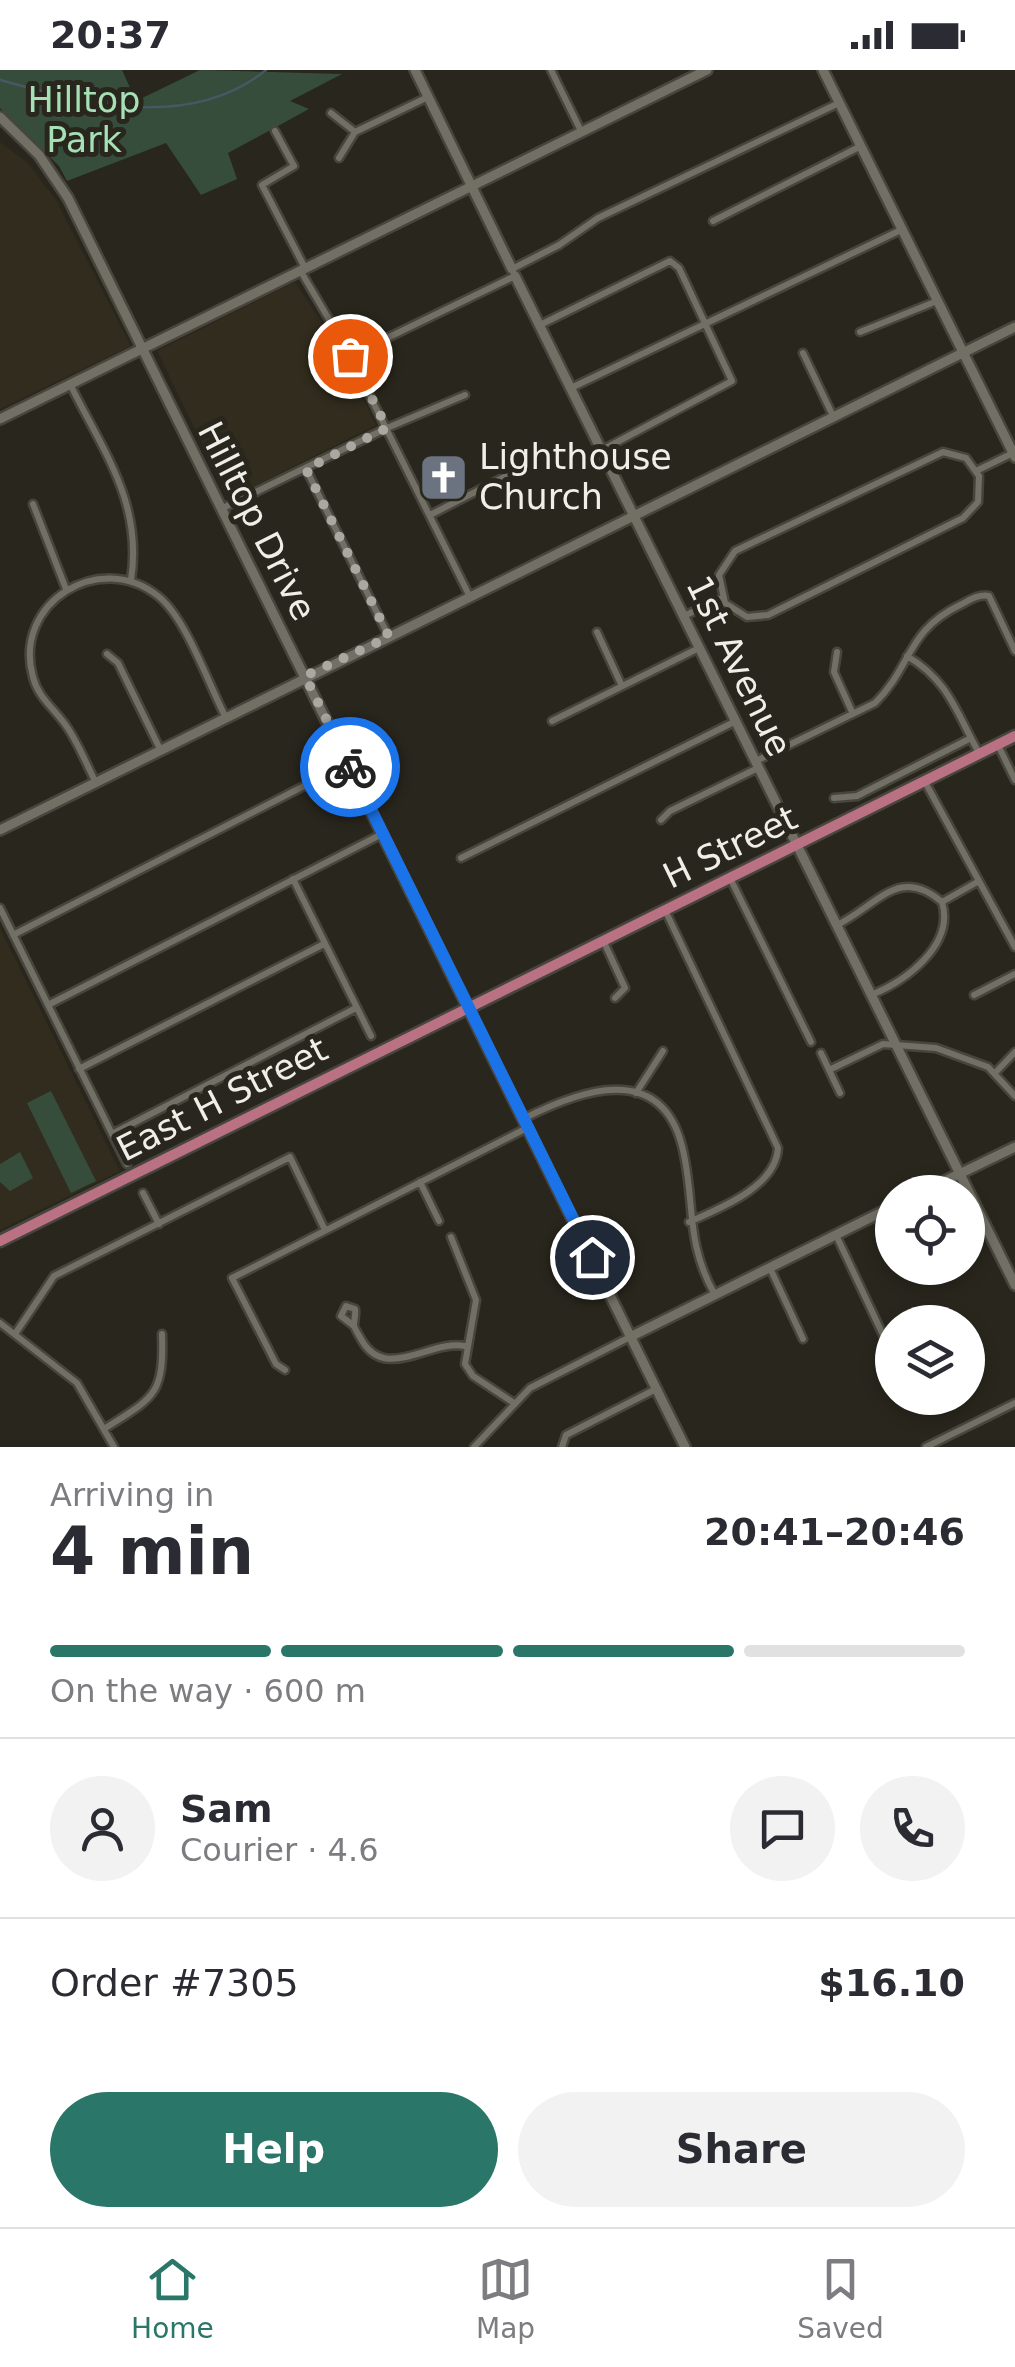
<!DOCTYPE html>
<html lang="en">
<head>
<meta charset="utf-8">
<style>
  body { margin:0; font-family:"DejaVu Sans",sans-serif; background:#f2f2f3; color:#2b2b33; height:100vh; display:flex; flex-direction:column; font-size:38px; white-space:nowrap }
  * { box-sizing:border-box; margin:0 }
  p { font-size:32px; color:#7c7c81 }
  .icon { flex:none; width:55px; height:55px; fill:none; stroke:currentColor; stroke-width:2; stroke-linecap:round; stroke-linejoin:round }
  .map { position:relative; height:1377px; overflow:hidden }
  .sheet { display:flex; flex-direction:column; background:#fff; flex:1 }
  .sheet>* { flex:none }
  .tools { position:absolute; left:875px; top:1105px; display:grid; gap:20px }
  .tools a { display:grid; place-items:center; width:110px; height:110px; border-radius:50%; background:#fff; box-shadow:0 5px 15px #0003; font-size:50px }
  .pin { position:absolute; display:grid; place-items:center; width:85px; height:85px; color:#fff; margin:-42px; border:5px solid #fff; border-radius:50%; box-shadow:0 2px 10px #0007 }
  .courier { position:absolute; display:grid; place-items:center; width:100px; height:100px; margin:-50px; border:8px solid #1a73e8; border-radius:50%; background:#fff; color:#222; box-shadow:0 2px 12px #0007 }
  .head em { font-style:normal; font-weight:700 }
  .head div { display:flex; flex-direction:column-reverse }
  .head { display:flex; align-items:center; justify-content:space-between; height:170px; padding:0 50px }
  h1 { font-size:65px; font-weight:700; line-height:75px }
  .bar { display:grid; grid-template-columns:repeat(4,1fr); gap:15px 10px; align-content:center; height:120px; padding:0 50px }
  .bar i { height:12px; border-radius:8px; background:#e1e1e2 }
  .bar .current { background:#2a776a }
  .bar p { grid-column:span 4 }
  .line { display:flex; align-items:center; gap:25px; padding:0 50px; border-top:2px solid #e1e1e2 }
  .line div { flex:1 }
  .round { display:grid; place-items:center; flex:none; width:105px; height:105px; border-radius:52px; background:#f2f2f3 }
  .primary-button { display:flex; gap:20px; margin-top:auto; padding:20px 50px }
  .primary-button a { flex:1; height:115px; border-radius:60px; background:#2a776a; color:#fff; font-size:40px; font-weight:700; line-height:115px; text-align:center }
  .primary-button a+a { background:#f2f2f3; color:#2b2b33 }
  .status { display:flex; justify-content:space-between; align-items:center; height:70px; padding:0 50px; background:#fff; direction:ltr }
  .status svg { height:28px; fill:currentColor }
  .menu { display:flex; justify-content:space-around; align-items:center; height:140px; border-top:2px solid #e1e1e2; background:#fff; font-size:28px; color:#7c7c81 }
  .menu a { display:grid; justify-items:center; gap:5px }
  .menu .current { color:#2a776a }
  .map>svg:first-child { display:block }
  .built { fill:#312c1d }
  .green { fill:#364d3c }
  .lines { fill:none; stroke-linecap:round; stroke-linejoin:round }
  .stream { stroke:#485763; stroke-width:2.5 }
  .street-casing { stroke:#47453d; stroke-width:11 }
  .secondary-casing { stroke:#47453d; stroke-width:14 }
  .primary-casing { stroke:#47453d; stroke-width:15 }
  .street { stroke:#726f65; stroke-width:6 }
  .secondary { stroke:#726f65; stroke-width:9 }
  .primary { stroke:#bb7184; stroke-width:10 }
  .done { stroke:#aaa8a1; stroke-width:10; stroke-dasharray:0 18 }
  .route { stroke:#1a73e8; stroke-width:12 }
  .labels { text-anchor:middle; stroke-width:10; stroke-linejoin:round; paint-order:stroke }
  .park-label { font-size:35px; fill:#a5e0b6; stroke:#29261d }
  .poi-label { font-size:35px; fill:#f0eee8; stroke:#29261d; text-anchor:start }
  .street-label { font-size:35px; fill:#f0eee8; stroke:#29261d }
</style>
</head>
<body>
<div class="status"><b>20:37</b><svg viewBox="0 0 49 12"><path d="M0 12V9h3v3zM5 12V6h3v6zM10 12V3h3v9zM15 12V0h3v12zM26 1h20v11H26zM47 4h2v5h-2z"/></svg></div>
<div class="map">
<svg width="1015" height="1377" viewBox="0 0 1015 1377">
  <rect width="100%" height="100%" fill="#29261d"/>
  <path class="built" d="M 0,72 L 28,93 L 56,130 L 131,276 L 0,339 Z
    M 295,212 L 337,275 L 376,355 L 229,429 L 157,281 Z
    M 0,858 L 120,1101 L 0,1160 Z"/>
  <path class="green" d="M 0,0 L 122,0 L 136,31 L 200,0 L 342,4 L 290,31 L 309,39 L 228,83 L 237,109 L 201,125 L 166,73 L 67,111 L 59,96 L 0,38 Z
    M 51,1021 L 96,1111 L 71,1123 L 27,1033 Z
    M 20,1082 L 33,1108 L 10,1121 L 0,1112 L 0,1094 Z"/>
  <g class="lines">
    <path class="stream" d="M 0,10 C 86,34 190,61 266,0
      M 58,47 L 76,32"/>
    <defs>
      <path id="street" d="M 551,0 L 581,61
        M 331,43 L 355,62 L 428,27
        M 275,61 L 294,96 L 262,115 L 304,196
        M 339,88 L 355,62
        M 713,151 L 861,76
        M 300,200 L 347,280 L 470,527
        M 540,255 L 670,191 L 679,198 L 732,311 L 602,380
        M 860,262 L 937,231
        M 803,283 L 833,346
        M 350,286 L 515,206 L 512,199 L 559,175 L 598,148 L 839,33
        M 70,314 C 103,381 143,433 131,510
        M 571,318 L 903,159
        M 943,382 L 966,388 L 979,406 L 978,432 L 963,448 L 768,545 L 747,547 L 725,533 L 719,505 L 735,481 Z
        M 306,399 L 389,567
        M 978,400 L 1013,383
        M 33,434 L 66,519
        M 221,439 L 387,358 L 465,325
        M 430,445 L 524,397
        M 684,546 L 722,528
        M 597,562 L 622,616
        M 837,582 L 834,602 L 853,644
        M 107,584 L 118,593 L 160,679
        M 907,586 C 949,611 956,642 979,683
        M 552,651 L 699,578
        M 998,675 L 1015,710
        M 756,691 L 875,633 C 913,595 906,561 960,535 C 970,530 978,524 989,526 L 1015,581
        M 95,711 C 86,693 78,673 67,657 C 55,639 38,628 33,607 C 12,533 100,479 158,526 C 186,548 208,613 225,646
        M 925,712 L 1015,877
        M 834,728 L 857,726 L 971,668
        M 661,750 L 670,741 L 758,698
        M 461,788 L 736,651
        M 730,808 L 811,972
        M 293,809 L 371,966
        M 942,832 L 979,811
        M 0,838 L 127,1094
        M 665,840 L 778,1078 C 776,1117 720,1138 689,1152
        M 837,855 C 878,835 899,795 942,832
        M 13,865 L 347,694
        M 603,870 L 625,918 L 615,928
        M 871,925 C 906,911 955,875 942,832
        M 974,925 L 1015,904
        M 48,935 L 382,764
        M 821,983 L 840,1023
        M 79,999 L 324,874
        M 829,1000 L 883,974 L 936,978 L 988,997 L 1015,1026
        M 996,1002 L 1015,982
        M 636,1023 L 663,981
        M 523,1049 C 578,1021 660,990 682,1076 C 696,1131 684,1170 715,1225
        M 112,1064 L 356,938
        M 420,1112 L 439,1151
        M 143,1123 L 159,1154
        M 836,1165 L 892,1284
        M 451,1167 L 476,1230 L 465,1294 L 473,1306 L 514,1333
        M 770,1198 L 803,1269
        M 0,1253 L 77,1313 L 114,1377
        M 354,1256 L 341,1246 L 346,1236 L 355,1239 C 356,1244 354,1249 354,1255 C 354,1258 360,1267 361,1269 C 385,1313 430,1269 465,1276
        M 15,1264 L 54,1206 L 290,1087 L 325,1160
        M 285,1300 L 276,1294 L 232,1208 L 527,1058
        M 104,1359 C 154,1327 164,1326 162,1264
        M 474,1377 L 530,1318 L 630,1267
        M 562,1377 L 566,1365 L 656,1319
        M 926,1377 L 1015,1333"/>
      <path id="secondary" d="M 415,0 L 512,199
        M 823,0 L 1015,387
        M 0,47 L 39,85 L 68,128 L 685,1377
        M 515,206 L 1015,1215
        M 0,349 L 707,0
        M 0,760 L 1015,257
        M 922,1122 L 1015,1077
        M 630,1267 L 892,1137"/>
      <path id="primary" d="M 0,1171 L 1015,666"/>
    </defs>
    <use href="#street" class="street-casing"/>
    <use href="#secondary" class="secondary-casing"/>
    <use href="#primary" class="primary-casing"/>
    <use href="#street" class="street"/>
    <use href="#secondary" class="secondary"/>
    <use href="#primary" class="primary"/>
  </g>
  <g class="lines">
    <path class="done" d="M 350,697 L 305,606 L 389,567 L 306,399 L 387,358 L 350,286"/>
    <path class="route" d="M 350,697 L 592,1187"/>
  </g>
  <defs>
    <symbol id="church-square" viewBox="-11 -11 22 22"><rect x="-9" y="-9" width="18" height="18" rx="4" fill="#6b7280" stroke="#29261d"/><path d="M-1.2-6h2.4v3.5h3.3v2.4h-3.3V6h-2.4V-.1h-3.3v-2.4h3.3Z" fill="#fff"/></symbol>
  </defs>
  <g fill-rule="evenodd">
    <use href="#church-square" x="416" y="380" width="55" height="55"/>
  </g>
  <g class="labels">
    <g class="park-label">
      <text x="84" y="42">Hilltop<tspan x="84" dy="40">Park</tspan></text>
    </g>
    <g class="poi-label">
      <text x="479" y="399">Lighthouse<tspan x="479" dy="40">Church</tspan></text>
    </g>
    <g class="street-label">
      <text transform="translate(257 451) rotate(63)" y="12">Hilltop Drive</text>
      <text transform="translate(739 596) rotate(64)" y="12">1st Avenue</text>
      <text transform="translate(730 777) rotate(-26)" y="12">H Street</text>
      <text transform="translate(222 1029) rotate(-27)" y="12">East H Street</text>
    </g>
  </g>
</svg>
<div class="tools">
<a><svg class="icon" aria-label="locate" viewBox="0 0 24 24"><circle cx="12" cy="12" r="6"/><path d="M12 2v4M12 18v4M2 12h4M18 12h4"/></svg></a>
<a><svg class="icon" aria-label="layers" viewBox="0 0 24 24"><path d="M12 4l9 5-9 5-9-5zM3 14l9 5 9-5"/></svg></a>
</div>
<div class="pin" style="left:350px;top:286px;background:#ea580c"><svg class="icon" aria-label="bag" viewBox="0 0 24 24"><path d="M5 8h14l-1 12H6zM9 8a3 3 0 0 1 6 0"/></svg></div>
<div class="pin" style="left:592px;top:1187px;background:#1f2937"><svg class="icon" aria-label="home" viewBox="0 0 24 24"><path d="M3 11l9-7 9 7M6 9v11h12V9"/></svg></div>
<div class="courier" style="left:350px;top:697px"><svg class="icon" aria-label="bike" viewBox="0 0 24 24"><circle cx="6" cy="16" r="4"/><circle cx="18" cy="16" r="4"/><path d="M6 16l4-8h5l3 8M10 8l3 8H6M13 5h3"/></svg></div>
</div>
<section class="sheet">
<div class="head"><div><h1>4 min</h1><p>Arriving in</p></div><em>20:41–20:46</em></div>
<div class="bar"><i class="current"></i><i class="current"></i><i class="current"></i><i></i><p>On the way · 600 m</p></div>
<div class="line" style="height:180px"><a class="round"><svg class="icon" aria-label="person" viewBox="0 0 24 24"><circle cx="12" cy="8" r="4"/><path d="M4 21q1-7 8-7t8 7"/></svg></a><div><b>Sam</b><p>Courier · 4.6</p></div><a class="round"><svg class="icon" aria-label="chat" viewBox="0 0 24 24"><path d="M4 5h16v11H9l-5 4z"/></svg></a><a class="round"><svg class="icon" aria-label="phone" viewBox="0 0 24 24"><path d="M5 4h4l2 5-3 2q2 4 5 5l2-3 5 2v4C11 20 4 13 5 4z"/></svg></a></div>
<div class="line" style="height:130px"><div>Order #7305</div><b>$16.10</b></div>
<div class="primary-button"><a>Help</a><a>Share</a></div>
</section>
<nav class="menu">
<a class="current"><svg class="icon" aria-label="home" viewBox="0 0 24 24"><path d="M3 11l9-7 9 7M6 9v11h12V9"/></svg>Home</a>
<a><svg class="icon" aria-label="map" viewBox="0 0 24 24"><path d="M3 6l6-2 6 2 6-2v14l-6 2-6-2-6 2zM9 4v14M15 6v14"/></svg>Map</a>
<a><svg class="icon" aria-label="saved" viewBox="0 0 24 24"><path d="M7 4h10v16l-5-4-5 4z"/></svg>Saved</a>
</nav>
</body>
</html>
